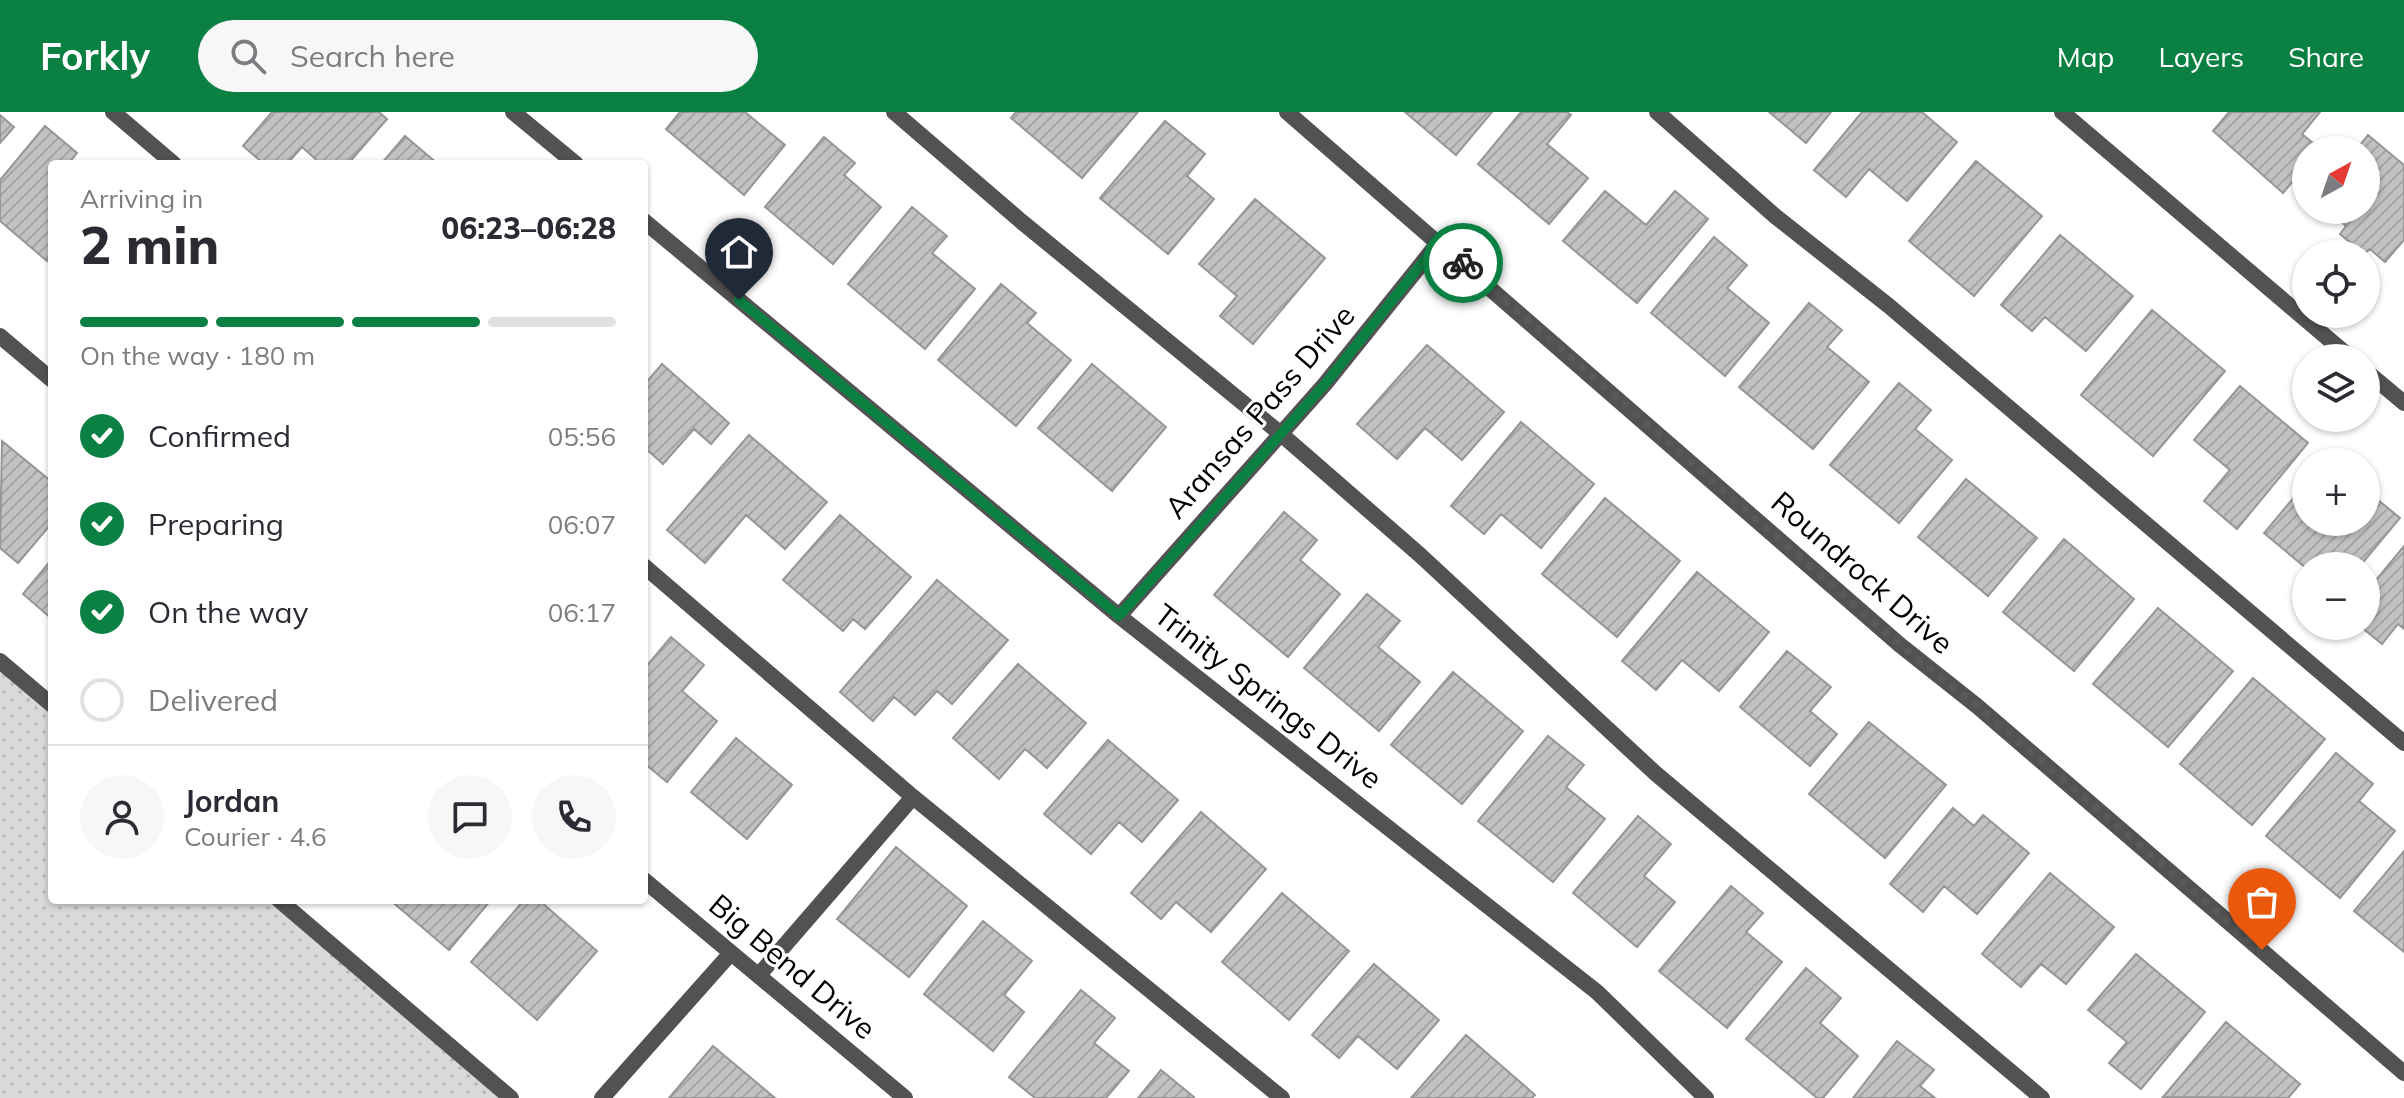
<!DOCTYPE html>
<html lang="en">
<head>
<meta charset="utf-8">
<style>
  body { margin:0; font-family:Mulish,sans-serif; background:#f7f7f7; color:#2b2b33; height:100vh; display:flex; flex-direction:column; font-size:30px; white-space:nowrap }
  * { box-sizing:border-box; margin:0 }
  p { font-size:26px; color:#7c7c81 }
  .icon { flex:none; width:44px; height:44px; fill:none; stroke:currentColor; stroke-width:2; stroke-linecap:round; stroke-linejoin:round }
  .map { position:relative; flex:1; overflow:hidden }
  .sheet { position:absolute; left:48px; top:48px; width:600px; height:744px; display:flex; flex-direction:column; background:#fff; border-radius:8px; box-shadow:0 2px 6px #0004 }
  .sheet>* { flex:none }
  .needle { width:52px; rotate:40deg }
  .tools { position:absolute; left:2292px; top:24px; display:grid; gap:16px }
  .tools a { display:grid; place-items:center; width:88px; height:88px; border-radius:50%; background:#fff; box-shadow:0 2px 6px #0004; font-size:40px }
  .pin { position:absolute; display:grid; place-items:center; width:68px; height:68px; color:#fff; margin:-82px -34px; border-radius:50% 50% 50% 0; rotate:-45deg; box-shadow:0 0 8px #0007 }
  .pin .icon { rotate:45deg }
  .courier { position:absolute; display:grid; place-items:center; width:80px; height:80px; margin:-40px; border:6px solid #0b8043; border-radius:50%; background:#fff; color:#222; box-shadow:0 2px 10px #0007 }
  .summary em { font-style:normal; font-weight:800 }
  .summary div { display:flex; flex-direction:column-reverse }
  .summary { display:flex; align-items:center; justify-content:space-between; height:136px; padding:0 32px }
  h1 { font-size:52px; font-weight:800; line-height:60px }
  .bar { display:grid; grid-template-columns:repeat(4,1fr); gap:12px 8px; align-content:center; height:96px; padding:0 32px }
  .bar i { height:10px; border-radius:6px; background:#e1e1e2 }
  .bar .on { background:#0b8043 }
  .bar p { grid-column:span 4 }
  .line { display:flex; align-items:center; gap:20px; padding:0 32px; border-top:2px solid #e1e1e2 }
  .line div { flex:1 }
  .round { display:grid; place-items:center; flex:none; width:84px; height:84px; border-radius:42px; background:#f7f7f7 }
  ol { padding:0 32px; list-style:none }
  li { display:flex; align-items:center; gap:24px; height:88px }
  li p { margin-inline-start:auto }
  li .icon { padding:8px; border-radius:50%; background:#0b8043; color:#fff; stroke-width:4 }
  li:last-child { color:#7c7c81 }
  li i { width:44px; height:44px; border:4px solid #e1e1e2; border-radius:50% }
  header { display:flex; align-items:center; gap:48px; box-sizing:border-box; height:112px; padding:0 40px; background:#0b8043; color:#fff }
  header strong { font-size:38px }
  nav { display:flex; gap:44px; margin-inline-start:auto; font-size:28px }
  .search { width:560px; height:72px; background:#f7f7f7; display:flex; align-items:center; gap:20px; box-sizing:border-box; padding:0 28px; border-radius:44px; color:#7c7c81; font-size:30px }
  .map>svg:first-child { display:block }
  .grass { fill:url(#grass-dots) }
  .building { fill:url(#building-hatch); stroke:#969696; stroke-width:2 }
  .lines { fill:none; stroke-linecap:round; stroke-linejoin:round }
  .service { stroke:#525252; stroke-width:16 }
  .minor { stroke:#525252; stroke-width:16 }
  .tertiary { stroke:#525252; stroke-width:16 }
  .done { stroke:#595959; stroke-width:8; stroke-dasharray:0 14.4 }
  .route { stroke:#0b8043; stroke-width:10 }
  .labels { text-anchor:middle; stroke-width:6; stroke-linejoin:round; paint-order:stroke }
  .street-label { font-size:30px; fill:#000; stroke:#fff }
</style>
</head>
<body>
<header>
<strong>Forkly</strong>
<div class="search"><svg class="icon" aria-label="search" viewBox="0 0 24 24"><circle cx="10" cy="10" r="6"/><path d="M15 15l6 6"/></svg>Search here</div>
<nav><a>Map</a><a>Layers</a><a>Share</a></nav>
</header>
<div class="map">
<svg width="2404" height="986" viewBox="0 0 2404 986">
  <defs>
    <pattern id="grass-dots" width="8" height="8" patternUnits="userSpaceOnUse" patternTransform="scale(2)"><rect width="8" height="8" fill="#d9d9d9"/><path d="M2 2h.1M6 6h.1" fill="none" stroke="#b8b8b8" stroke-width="1.8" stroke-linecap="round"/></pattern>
    <pattern id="building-hatch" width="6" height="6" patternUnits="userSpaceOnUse" patternTransform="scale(2)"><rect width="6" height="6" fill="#c2c2c2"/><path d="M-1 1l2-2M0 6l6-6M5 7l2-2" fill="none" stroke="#a5a5a5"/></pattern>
  </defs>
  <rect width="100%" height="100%" fill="#fff"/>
  <path class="grass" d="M 0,549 L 52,593 L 52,788 L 279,788 L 511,986 L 0,986 Z"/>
  <path class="building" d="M 272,0 L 379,0 L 387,7 L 348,52 L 321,52 L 302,35 L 287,52 L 264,52 L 243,34 Z
    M 680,0 L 745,0 L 785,33 L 744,83 L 666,17 Z
    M 1016,0 L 1138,0 L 1082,66 L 1011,6 Z
    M 1405,0 L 1492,0 L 1456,43 Z
    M 1521,0 L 1567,0 L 1571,3 L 1547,32 L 1588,66 L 1549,112 L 1478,52 Z
    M 1769,0 L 1831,0 L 1806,31 Z
    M 1862,0 L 1922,0 L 1957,30 L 1907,89 L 1869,57 L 1846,85 L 1814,58 Z
    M 2229,0 L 2320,0 L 2302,22 L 2320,37 L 2306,38 L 2306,53 L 2283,81 L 2213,19 Z
    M 0,3 L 14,15 L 0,31 Z
    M 1165,9 L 1205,42 L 1187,64 L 1214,87 L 1168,142 L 1100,86 Z
    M 45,14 L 77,41 L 68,52 L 52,52 L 52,143 L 47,149 L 0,109 L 0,68 Z
    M 2368,23 L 2404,53 L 2404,128 L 2385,150 L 2370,137 L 2364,142 L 2340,122 L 2346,114 L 2328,98 L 2366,98 L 2366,38 L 2356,38 Z
    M 405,24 L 438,52 L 381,52 Z
    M 824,25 L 855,51 L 844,63 L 881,95 L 833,152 L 765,95 Z
    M 1976,49 L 2042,104 L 1974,184 L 1909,129 Z
    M 1605,79 L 1646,113 L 1675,79 L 1708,107 L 1637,191 L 1563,129 Z
    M 1255,87 L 1325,146 L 1253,232 L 1220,204 L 1237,184 L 1199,152 Z
    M 912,95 L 947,124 L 932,141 L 975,177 L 925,237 L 848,172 Z
    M 2060,123 L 2133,184 L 2086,239 L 2045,205 L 2032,219 L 2001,193 Z
    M 1714,125 L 1747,153 L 1727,176 L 1769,211 L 1725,264 L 1651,201 Z
    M 1001,172 L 1036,201 L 1027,211 L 1071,248 L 1016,314 L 938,248 Z
    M 1809,191 L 1842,218 L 1827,235 L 1869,270 L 1813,337 L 1739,275 Z
    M 2152,198 L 2225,259 L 2153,344 L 2081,283 Z
    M 1427,233 L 1504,300 L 1462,348 L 1425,316 L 1397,347 L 1357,312 Z
    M 662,252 L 729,311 L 711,332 L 694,317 L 663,352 L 644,335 L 644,273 Z
    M 1092,252 L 1166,315 L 1112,379 L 1038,316 Z
    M 1899,271 L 1931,298 L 1915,317 L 1952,348 L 1899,411 L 1830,353 Z
    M 2240,274 L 2308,331 L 2237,417 L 2204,389 L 2230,358 L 2194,328 Z
    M 1521,310 L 1594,372 L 1541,436 L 1501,402 L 1484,422 L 1451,394 Z
    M 749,323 L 827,390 L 785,437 L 746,403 L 705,451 L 667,418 Z
    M 2,329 L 52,370 L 52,411 L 18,451 L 0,436 Z
    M 1966,367 L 2037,426 L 1988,484 L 1918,425 Z
    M 2306,371 L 2306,410 L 2366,410 L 2366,378 L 2400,406 L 2360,454 L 2306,454 L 2306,456 L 2264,421 Z
    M 1605,386 L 1680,449 L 1617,525 L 1542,462 Z
    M 1284,400 L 1317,428 L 1300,448 L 1340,482 L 1288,545 L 1214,483 Z
    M 840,403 L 911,465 L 865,517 L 853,507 L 843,519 L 783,468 Z
    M 2064,427 L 2134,487 L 2074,559 L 2003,500 Z
    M 2404,434 L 2404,517 L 2398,512 L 2382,532 L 2360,514 L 2366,514 L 2366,480 Z
    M 52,447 L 52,507 L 23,482 Z
    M 1697,460 L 1769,520 L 1719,579 L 1682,548 L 1656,578 L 1622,549 Z
    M 937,468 L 1008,528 L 952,592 L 937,579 L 915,603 L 894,585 L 873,609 L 840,580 Z
    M 1367,482 L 1400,509 L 1378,535 L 1420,570 L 1379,619 L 1304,556 Z
    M 2158,496 L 2233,559 L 2168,635 L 2093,572 Z
    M 671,525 L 704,553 L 682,579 L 717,609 L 667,670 L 644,651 L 644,557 Z
    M 1787,539 L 1831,575 L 1810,599 L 1837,622 L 1810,654 L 1740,595 Z
    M 1018,552 L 1086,611 L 1047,656 L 1025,637 L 999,667 L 953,626 Z
    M 1453,560 L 1523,619 L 1462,692 L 1391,633 Z
    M 2253,566 L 2325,627 L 2252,713 L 2180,652 Z
    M 1869,610 L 1946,673 L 1885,746 L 1809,682 Z
    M 1548,624 L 1584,653 L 1566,675 L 1605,707 L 1553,770 L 1478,709 Z
    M 736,626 L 792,673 L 747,727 L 691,680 Z
    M 1108,628 L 1178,688 L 1142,730 L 1119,710 L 1091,742 L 1044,702 Z
    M 2336,641 L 2373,672 L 2359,689 L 2395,719 L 2340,786 L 2266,724 Z
    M 1953,696 L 1974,714 L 1983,703 L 2029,741 L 1977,802 L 1944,774 L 1923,800 L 1890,772 Z
    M 1201,700 L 1266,757 L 1211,820 L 1176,790 L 1161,807 L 1131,781 Z
    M 1638,704 L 1671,732 L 1644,764 L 1675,790 L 1637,835 L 1573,781 Z
    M 896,735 L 967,794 L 909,865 L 837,807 Z
    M 2404,739 L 2404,840 L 2354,799 Z
    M 2050,761 L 2114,815 L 2066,872 L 2041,852 L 2021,875 L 1982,842 Z
    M 1731,774 L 1763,801 L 1746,820 L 1782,850 L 1727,916 L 1659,859 Z
    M 1282,781 L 1349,839 L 1289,908 L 1222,850 Z
    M 390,788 L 491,788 L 449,838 Z
    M 524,788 L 539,788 L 597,839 L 537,908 L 471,850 Z
    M 983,809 L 1032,849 L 1004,883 L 1024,900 L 993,939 L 924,882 Z
    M 2136,842 L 2205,900 L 2141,977 L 2109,951 L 2127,930 L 2088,898 Z
    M 1374,852 L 1439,908 L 1397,957 L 1358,924 L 1339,946 L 1312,923 Z
    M 1806,856 L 1841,886 L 1820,911 L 1858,944 L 1823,986 L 1817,986 L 1746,927 Z
    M 1081,878 L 1115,906 L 1094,931 L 1129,959 L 1106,986 L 1035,986 L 1009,965 Z
    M 2226,910 L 2300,972 L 2288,986 L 2163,985 Z
    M 1466,923 L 1535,983 L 1532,986 L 1411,986 Z
    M 1897,929 L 1934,958 L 1920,974 L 1935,986 L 1853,986 Z
    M 713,934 L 775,986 L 669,986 Z
    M 1161,958 L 1194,985 L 1193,986 L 1138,986 Z"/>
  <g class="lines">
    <path class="service" d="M 113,0 L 174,52
      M 894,0 L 1022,110 L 1281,322 L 1420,443 L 1654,660 L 2042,986
      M 1657,0 L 1775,104 L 1889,194 L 2404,631
      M 644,454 L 913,685 L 1282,986
      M 0,549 L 52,593
      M 279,788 L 511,986
      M 759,863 L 913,685"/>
    <path class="minor" d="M 513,0 L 576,52
      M 1287,0 L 1900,533 L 1977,594 L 2404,961
      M 644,109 L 1119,504 L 1597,880 L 1706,986
      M 0,224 L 52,268
      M 1119,504 L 1325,272 L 1439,130
      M 644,768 L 905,986
      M 602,986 L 731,841"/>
    <path class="tertiary" d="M 2062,0 L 2351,246
      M 2366,259 L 2404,291"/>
  </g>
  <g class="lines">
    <path class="done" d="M 1463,151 L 1900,533 L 1977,594 L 2262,838"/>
    <path class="route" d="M 739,188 L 1119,504 L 1325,272 L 1439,130 L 1463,151"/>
  </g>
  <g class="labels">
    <g class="street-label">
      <text transform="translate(1260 300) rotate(-49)" y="10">Aransas Pass Drive</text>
      <text transform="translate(1862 461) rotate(41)" y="10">Roundrock Drive</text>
      <text transform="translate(1268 585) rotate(38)" y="10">Trinity Springs Drive</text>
      <text transform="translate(792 855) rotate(40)" y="10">Big Bend Drive</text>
    </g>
  </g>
</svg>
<div class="tools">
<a><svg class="needle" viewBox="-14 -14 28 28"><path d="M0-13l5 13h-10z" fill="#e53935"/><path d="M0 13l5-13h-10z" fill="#7c7c81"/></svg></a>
<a><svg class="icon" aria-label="locate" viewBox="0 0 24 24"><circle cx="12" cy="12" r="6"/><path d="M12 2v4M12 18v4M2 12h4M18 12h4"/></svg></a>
<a><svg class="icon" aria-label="layers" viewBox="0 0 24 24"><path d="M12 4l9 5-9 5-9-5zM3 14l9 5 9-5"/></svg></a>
<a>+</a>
<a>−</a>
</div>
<div class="pin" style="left:2262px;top:838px;background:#ea580c"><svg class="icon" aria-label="bag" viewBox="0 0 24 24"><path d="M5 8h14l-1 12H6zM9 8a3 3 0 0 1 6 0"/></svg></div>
<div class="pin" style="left:739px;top:188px;background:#1f2937"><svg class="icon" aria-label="home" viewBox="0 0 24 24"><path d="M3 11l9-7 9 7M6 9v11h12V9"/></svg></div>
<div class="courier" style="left:1463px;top:151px"><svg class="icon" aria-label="bike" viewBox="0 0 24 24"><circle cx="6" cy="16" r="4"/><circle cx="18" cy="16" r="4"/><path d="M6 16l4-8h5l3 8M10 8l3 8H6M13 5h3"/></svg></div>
<section class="sheet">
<div class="summary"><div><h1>2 min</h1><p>Arriving in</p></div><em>06:23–06:28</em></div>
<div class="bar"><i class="on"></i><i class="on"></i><i class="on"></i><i></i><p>On the way · 180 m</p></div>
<ol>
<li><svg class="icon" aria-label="check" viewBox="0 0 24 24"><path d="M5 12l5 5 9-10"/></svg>Confirmed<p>05:56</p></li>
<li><svg class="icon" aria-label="check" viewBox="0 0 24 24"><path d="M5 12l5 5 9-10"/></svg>Preparing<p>06:07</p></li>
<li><svg class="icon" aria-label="check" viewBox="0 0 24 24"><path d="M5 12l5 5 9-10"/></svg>On the way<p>06:17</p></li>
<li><i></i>Delivered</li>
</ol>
<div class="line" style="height:144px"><a class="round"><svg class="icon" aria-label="person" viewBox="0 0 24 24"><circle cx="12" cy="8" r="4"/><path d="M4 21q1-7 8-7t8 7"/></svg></a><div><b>Jordan</b><p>Courier · 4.6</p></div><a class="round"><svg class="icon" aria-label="chat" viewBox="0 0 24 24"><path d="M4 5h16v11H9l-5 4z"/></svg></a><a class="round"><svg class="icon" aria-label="phone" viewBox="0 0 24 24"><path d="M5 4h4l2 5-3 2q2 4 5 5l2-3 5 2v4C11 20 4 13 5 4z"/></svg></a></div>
</section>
</div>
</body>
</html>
